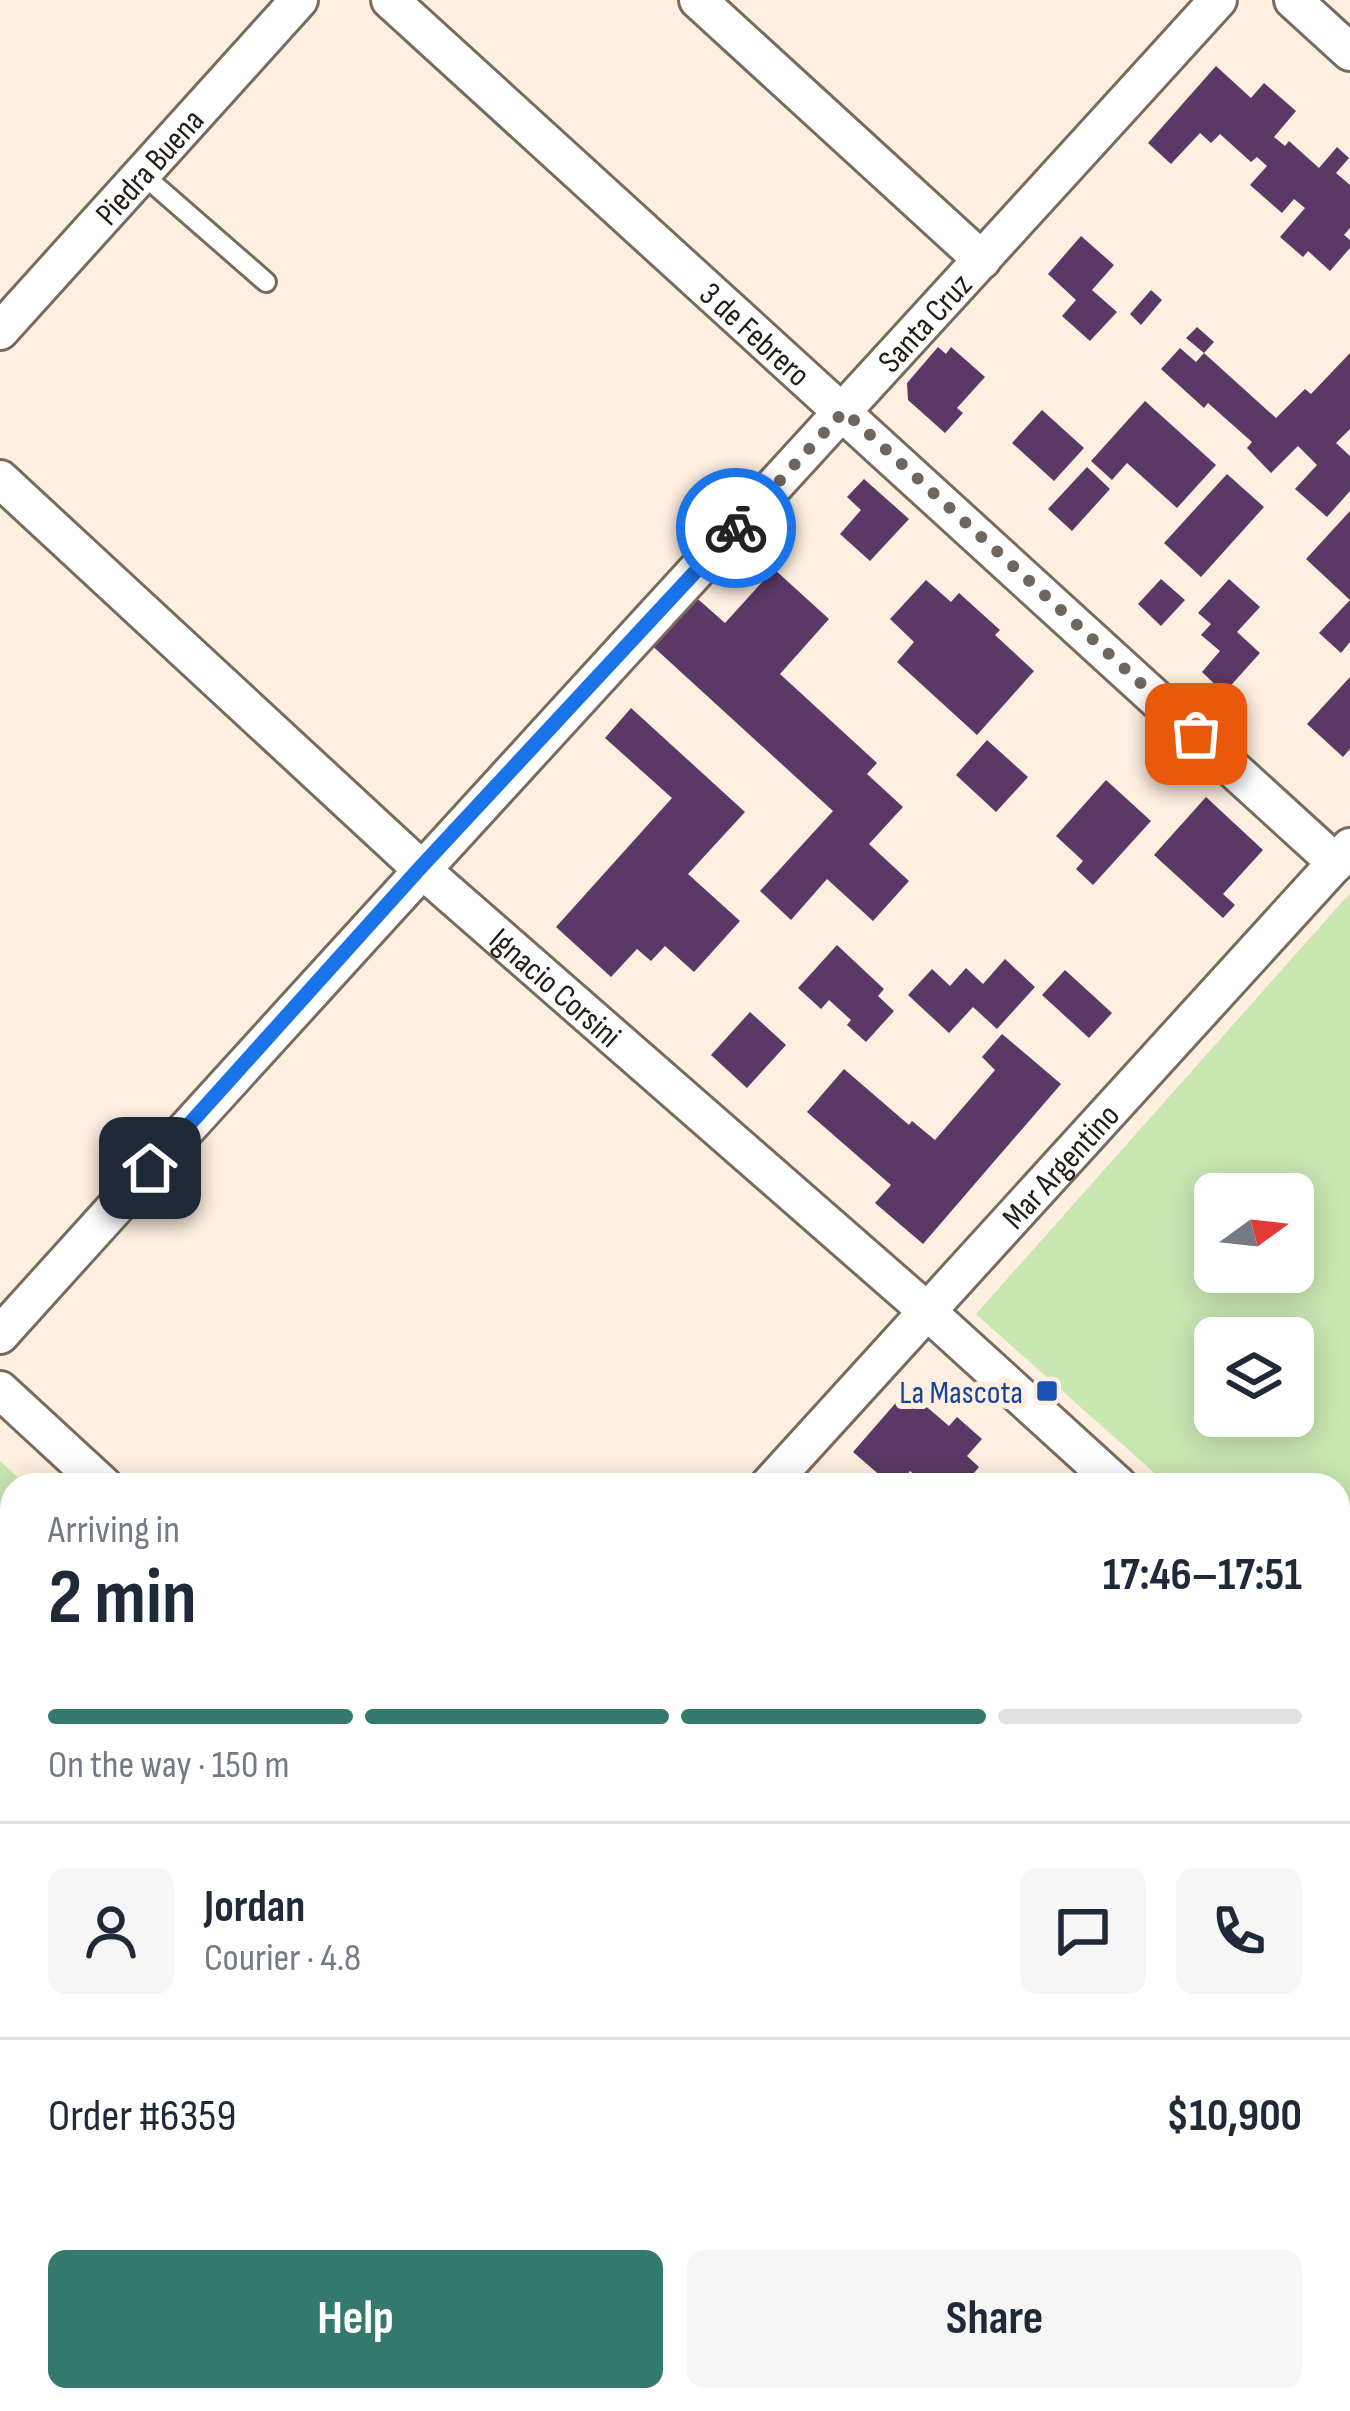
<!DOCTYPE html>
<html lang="en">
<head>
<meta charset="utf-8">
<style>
  body { margin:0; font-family:"Sofia Sans Condensed",sans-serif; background:#f6f6f7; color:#1f2937; height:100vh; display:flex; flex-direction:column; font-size:45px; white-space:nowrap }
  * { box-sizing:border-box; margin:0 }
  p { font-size:39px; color:#747a83 }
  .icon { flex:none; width:66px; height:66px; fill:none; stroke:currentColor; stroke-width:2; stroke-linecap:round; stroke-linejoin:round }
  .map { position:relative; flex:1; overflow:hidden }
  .panel { position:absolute; left:0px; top:1473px; width:1350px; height:939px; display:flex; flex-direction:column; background:#fff; border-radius:36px 36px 0 0; box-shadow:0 6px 30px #0003 }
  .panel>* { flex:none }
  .needle { width:78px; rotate:75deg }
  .fabs { position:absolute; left:1194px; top:1173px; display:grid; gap:24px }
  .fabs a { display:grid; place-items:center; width:120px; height:120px; border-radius:18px; background:#fff; box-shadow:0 6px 30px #0003; font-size:60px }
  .pin { position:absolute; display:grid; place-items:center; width:102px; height:102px; color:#fff; margin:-51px; border-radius:24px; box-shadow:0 6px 18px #0006 }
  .courier { position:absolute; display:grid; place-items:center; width:120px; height:120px; margin:-60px; border:9px solid #1a73e8; border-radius:50%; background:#fff; color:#222; box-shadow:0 3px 15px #0007 }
  .headline em { font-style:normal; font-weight:700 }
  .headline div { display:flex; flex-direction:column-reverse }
  .headline { display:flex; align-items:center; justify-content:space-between; height:204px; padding:0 48px }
  h1 { font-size:78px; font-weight:700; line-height:90px }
  .bar { display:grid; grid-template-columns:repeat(4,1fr); gap:18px 12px; align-content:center; height:144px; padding:0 48px }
  .bar i { height:15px; border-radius:9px; background:#e0e1e3 }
  .bar .active { background:#34796d }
  .bar p { grid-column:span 4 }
  .line { display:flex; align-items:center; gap:30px; padding:0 48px; border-top:3px solid #e0e1e3 }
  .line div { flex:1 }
  .round { display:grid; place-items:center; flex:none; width:126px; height:126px; border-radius:18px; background:#f6f6f7 }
  .primary-button { display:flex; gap:24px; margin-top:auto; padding:24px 48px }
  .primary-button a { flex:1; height:138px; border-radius:18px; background:#34796d; color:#fff; font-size:48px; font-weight:700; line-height:138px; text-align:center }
  .primary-button a+a { background:#f6f6f7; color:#1f2937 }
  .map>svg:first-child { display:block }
  .green { fill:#c9e7b1; fill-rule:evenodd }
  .building { fill:#5b3865 }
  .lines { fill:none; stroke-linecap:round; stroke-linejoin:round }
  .service-casing { stroke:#776b5d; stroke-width:24 }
  .minor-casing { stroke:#776b5d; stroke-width:42 }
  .path { stroke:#a4998e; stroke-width:8; stroke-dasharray:9 6; stroke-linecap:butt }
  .service { stroke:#fff; stroke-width:18 }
  .minor { stroke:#fff; stroke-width:36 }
  .done { stroke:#6f665d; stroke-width:12; stroke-dasharray:0 21.6 }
  .route { stroke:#1a73e8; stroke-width:15 }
  .transit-dot { fill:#1a4fb4; stroke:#feefe0; stroke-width:4.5 }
  .labels { text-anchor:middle; stroke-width:12; stroke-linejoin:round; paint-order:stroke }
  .street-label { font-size:33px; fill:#221d17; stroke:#feefe0 }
  .transit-label { font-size:33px; fill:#164399; stroke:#feefe0; text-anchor:end }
</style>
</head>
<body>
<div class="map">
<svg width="1350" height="2411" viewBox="0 0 1350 2411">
  <rect width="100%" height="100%" fill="#feefe0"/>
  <path class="green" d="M 1350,893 L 1350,1646 L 1338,1636 L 1338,1485 L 1168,1485 L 976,1314 ZM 1293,1194 L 1293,1272 L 1215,1272 L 1215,1194 ZM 1293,1338 L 1293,1416 L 1215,1416 L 1215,1338 Z
    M 0,1461 L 26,1485 L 12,1485 L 12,1597 L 0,1635 Z
    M 625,2400 L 1055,2400 L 1049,2411 L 622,2411 Z"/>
  <path class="building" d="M 1216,66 L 1251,98 L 1264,83 L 1296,111 L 1274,137 L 1285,146 L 1289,141 L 1319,168 L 1337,147 L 1349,158 L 1336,173 L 1350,185 L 1350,228 L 1344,235 L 1350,240 L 1350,248 L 1330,271 L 1308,251 L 1303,257 L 1280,237 L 1305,208 L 1294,199 L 1282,213 L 1250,185 L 1267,166 L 1257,157 L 1251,162 L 1220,134 L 1211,143 L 1200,133 L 1171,164 L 1148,143 Z
    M 1081,236 L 1114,265 L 1092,290 L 1117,312 L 1090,341 L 1062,316 L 1076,300 L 1048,274 Z
    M 1151,290 L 1162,300 L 1141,325 L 1130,314 Z
    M 1197,327 L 1214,342 L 1204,353 L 1186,338 Z
    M 938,347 L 946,354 L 951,347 L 985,377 L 957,408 L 963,413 L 945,433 L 908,400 L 907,383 Z
    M 1180,348 L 1196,362 L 1204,353 L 1276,418 L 1305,389 L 1311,394 L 1350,353 L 1350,429 L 1336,443 L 1350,456 L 1350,491 L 1327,517 L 1295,489 L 1317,465 L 1298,446 L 1271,473 L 1247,448 L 1252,442 L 1208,403 L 1204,408 L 1161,369 Z
    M 1145,401 L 1216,465 L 1177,508 L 1127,463 L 1112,480 L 1091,461 Z
    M 1042,410 L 1084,448 L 1054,481 L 1012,443 Z
    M 1087,467 L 1110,489 L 1072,531 L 1048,509 Z
    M 1227,474 L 1264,507 L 1201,577 L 1164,543 Z
    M 864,479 L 909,519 L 870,561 L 840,534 L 861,510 L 847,497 Z
    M 1350,511 L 1350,642 L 1341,653 L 1319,633 L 1350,600 L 1306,559 Z
    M 774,569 L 829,619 L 780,674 L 877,763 L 867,774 L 903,807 L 869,844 L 909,881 L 873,921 L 827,879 L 791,920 L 760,891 L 833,811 L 647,641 L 691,593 L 725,623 Z
    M 1161,579 L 1185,600 L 1161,626 L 1138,604 Z
    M 1229,579 L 1260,607 L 1237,632 L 1260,653 L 1224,693 L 1202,672 L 1220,651 L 1201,635 L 1211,624 L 1198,613 Z
    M 926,580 L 951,602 L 959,593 L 1000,630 L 995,635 L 1034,671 L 977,735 L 897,662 L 914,642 L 890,619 Z
    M 1350,677 L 1350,749 L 1343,757 L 1307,724 Z
    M 631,708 L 745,812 L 688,874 L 740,921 L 694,972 L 665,946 L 651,961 L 637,949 L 611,977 L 556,927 L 672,798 L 605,738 Z
    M 987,740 L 1028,777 L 996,812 L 956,775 Z
    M 1106,780 L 1151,821 L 1093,885 L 1076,869 L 1083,861 L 1056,836 Z
    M 1206,797 L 1263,850 L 1223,894 L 1235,905 L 1223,918 L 1154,855 Z
    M 837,945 L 884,989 L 878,996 L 894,1011 L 866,1042 L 847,1025 L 851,1020 L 829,1000 L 821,1009 L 798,988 Z
    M 1005,959 L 1035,987 L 997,1029 L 973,1007 L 949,1033 L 908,995 L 932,969 L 950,986 L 966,968 L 983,984 Z
    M 1065,970 L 1112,1013 L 1089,1038 L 1042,995 Z
    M 750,1012 L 786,1045 L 747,1088 L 711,1055 Z
    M 1002,1034 L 1061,1084 L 923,1244 L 875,1203 L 891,1185 L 807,1112 L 844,1069 L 909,1125 L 912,1121 L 935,1140 L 995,1070 L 982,1057 Z
    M 907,1390 L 949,1426 L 957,1417 L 982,1439 L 967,1456 L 979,1467 L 964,1485 L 926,1485 L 910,1471 L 898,1485 L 891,1485 L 853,1452 Z
    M 1338,1780 L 1350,1790 L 1338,1807 Z
    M 1350,1904 L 1350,2158 L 1338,2154 L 1338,2071 L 1344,2073 L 1348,2061 L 1338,2052 L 1338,1918 Z
    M 1338,2210 L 1350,2214 L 1350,2249 L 1339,2285 Z
    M 1225,2400 L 1247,2400 L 1270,2411 L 1220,2411 Z"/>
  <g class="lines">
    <defs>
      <path id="service" d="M 141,173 L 266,282"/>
      <g id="minor">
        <path id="s1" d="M 390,0 L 1336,863"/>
        <path d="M 698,0 L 982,260"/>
        <path d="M 1293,0 L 1350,52"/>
        <path id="s2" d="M 0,331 L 299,0"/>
        <path id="s3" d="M 0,479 L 420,868 L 928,1312 L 1118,1485"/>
        <path id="s4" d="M 0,1335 C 403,887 813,446 1218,0"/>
        <path d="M 0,1390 L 103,1485"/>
        <path id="s5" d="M 769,1485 L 1350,847"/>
        <path d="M 1338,1685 L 1350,1696"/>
        <path d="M 0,1783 L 12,1746"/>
        <path d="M 1338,1850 L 1350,1836"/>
        <path d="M 0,2104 L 12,2115"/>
        <path d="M 332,2400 L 344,2411"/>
        <path d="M 1118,2400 L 1131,2411"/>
        <path d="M 609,2411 L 612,2400"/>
      </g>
    </defs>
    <use href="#service" class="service-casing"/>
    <use href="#minor" class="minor-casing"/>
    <path class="path" d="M 1064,2400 L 1077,2411
      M 831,2411 L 834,2400
      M 1042,2411 L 1048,2400"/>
    <use href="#service" class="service"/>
    <use href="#minor" class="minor"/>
  </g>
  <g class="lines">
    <path class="done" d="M 736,528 L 844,411 L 1196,734"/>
    <path class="route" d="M 150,1168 L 420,868 L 736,528"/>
  </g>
  <rect class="transit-dot" x="1035" y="1379" width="24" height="24" rx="6"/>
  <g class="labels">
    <g class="street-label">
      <text dy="12" stroke="none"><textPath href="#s2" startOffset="222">Piedra Buena</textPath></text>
      <text dy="12" stroke="none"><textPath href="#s4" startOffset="1371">Santa Cruz</textPath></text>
      <text dy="12" stroke="none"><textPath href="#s1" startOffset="495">3 de Febrero</textPath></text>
      <text dy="12" stroke="none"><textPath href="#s3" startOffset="753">Ignacio Corsini</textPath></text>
      <text dy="12" stroke="none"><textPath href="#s5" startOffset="432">Mar Argentino</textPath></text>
    </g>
    <g class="transit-label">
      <text x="1023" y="1403">La Mascota</text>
    </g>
  </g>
</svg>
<div class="fabs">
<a><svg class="needle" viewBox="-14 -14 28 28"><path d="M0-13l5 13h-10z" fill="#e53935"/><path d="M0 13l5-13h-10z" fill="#747a83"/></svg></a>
<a><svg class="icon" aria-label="layers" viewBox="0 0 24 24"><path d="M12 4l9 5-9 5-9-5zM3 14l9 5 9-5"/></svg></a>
</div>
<div class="pin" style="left:1196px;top:734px;background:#ea580c"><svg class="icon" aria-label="bag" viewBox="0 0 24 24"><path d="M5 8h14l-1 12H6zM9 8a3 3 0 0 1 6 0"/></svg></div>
<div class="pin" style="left:150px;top:1168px;background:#1f2937"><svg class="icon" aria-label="home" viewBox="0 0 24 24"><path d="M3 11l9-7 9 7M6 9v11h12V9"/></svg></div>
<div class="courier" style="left:736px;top:528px"><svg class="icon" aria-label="bike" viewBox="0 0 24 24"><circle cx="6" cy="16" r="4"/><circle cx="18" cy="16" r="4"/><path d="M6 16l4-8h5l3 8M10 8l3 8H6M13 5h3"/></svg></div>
<section class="panel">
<div class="headline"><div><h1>2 min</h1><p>Arriving in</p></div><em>17:46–17:51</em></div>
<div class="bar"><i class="active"></i><i class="active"></i><i class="active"></i><i></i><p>On the way · 150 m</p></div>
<div class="line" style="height:216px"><a class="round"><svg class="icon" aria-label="person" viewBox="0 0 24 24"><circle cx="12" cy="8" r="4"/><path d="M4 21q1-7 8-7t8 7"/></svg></a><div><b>Jordan</b><p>Courier · 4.8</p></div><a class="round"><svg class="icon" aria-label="chat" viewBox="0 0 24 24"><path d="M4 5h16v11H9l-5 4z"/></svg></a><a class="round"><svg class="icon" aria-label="phone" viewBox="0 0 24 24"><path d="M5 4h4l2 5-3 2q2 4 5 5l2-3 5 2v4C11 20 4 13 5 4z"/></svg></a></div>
<div class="line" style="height:156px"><div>Order #6359</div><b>$10,900</b></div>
<div class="primary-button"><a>Help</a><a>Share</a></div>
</section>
</div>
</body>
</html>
